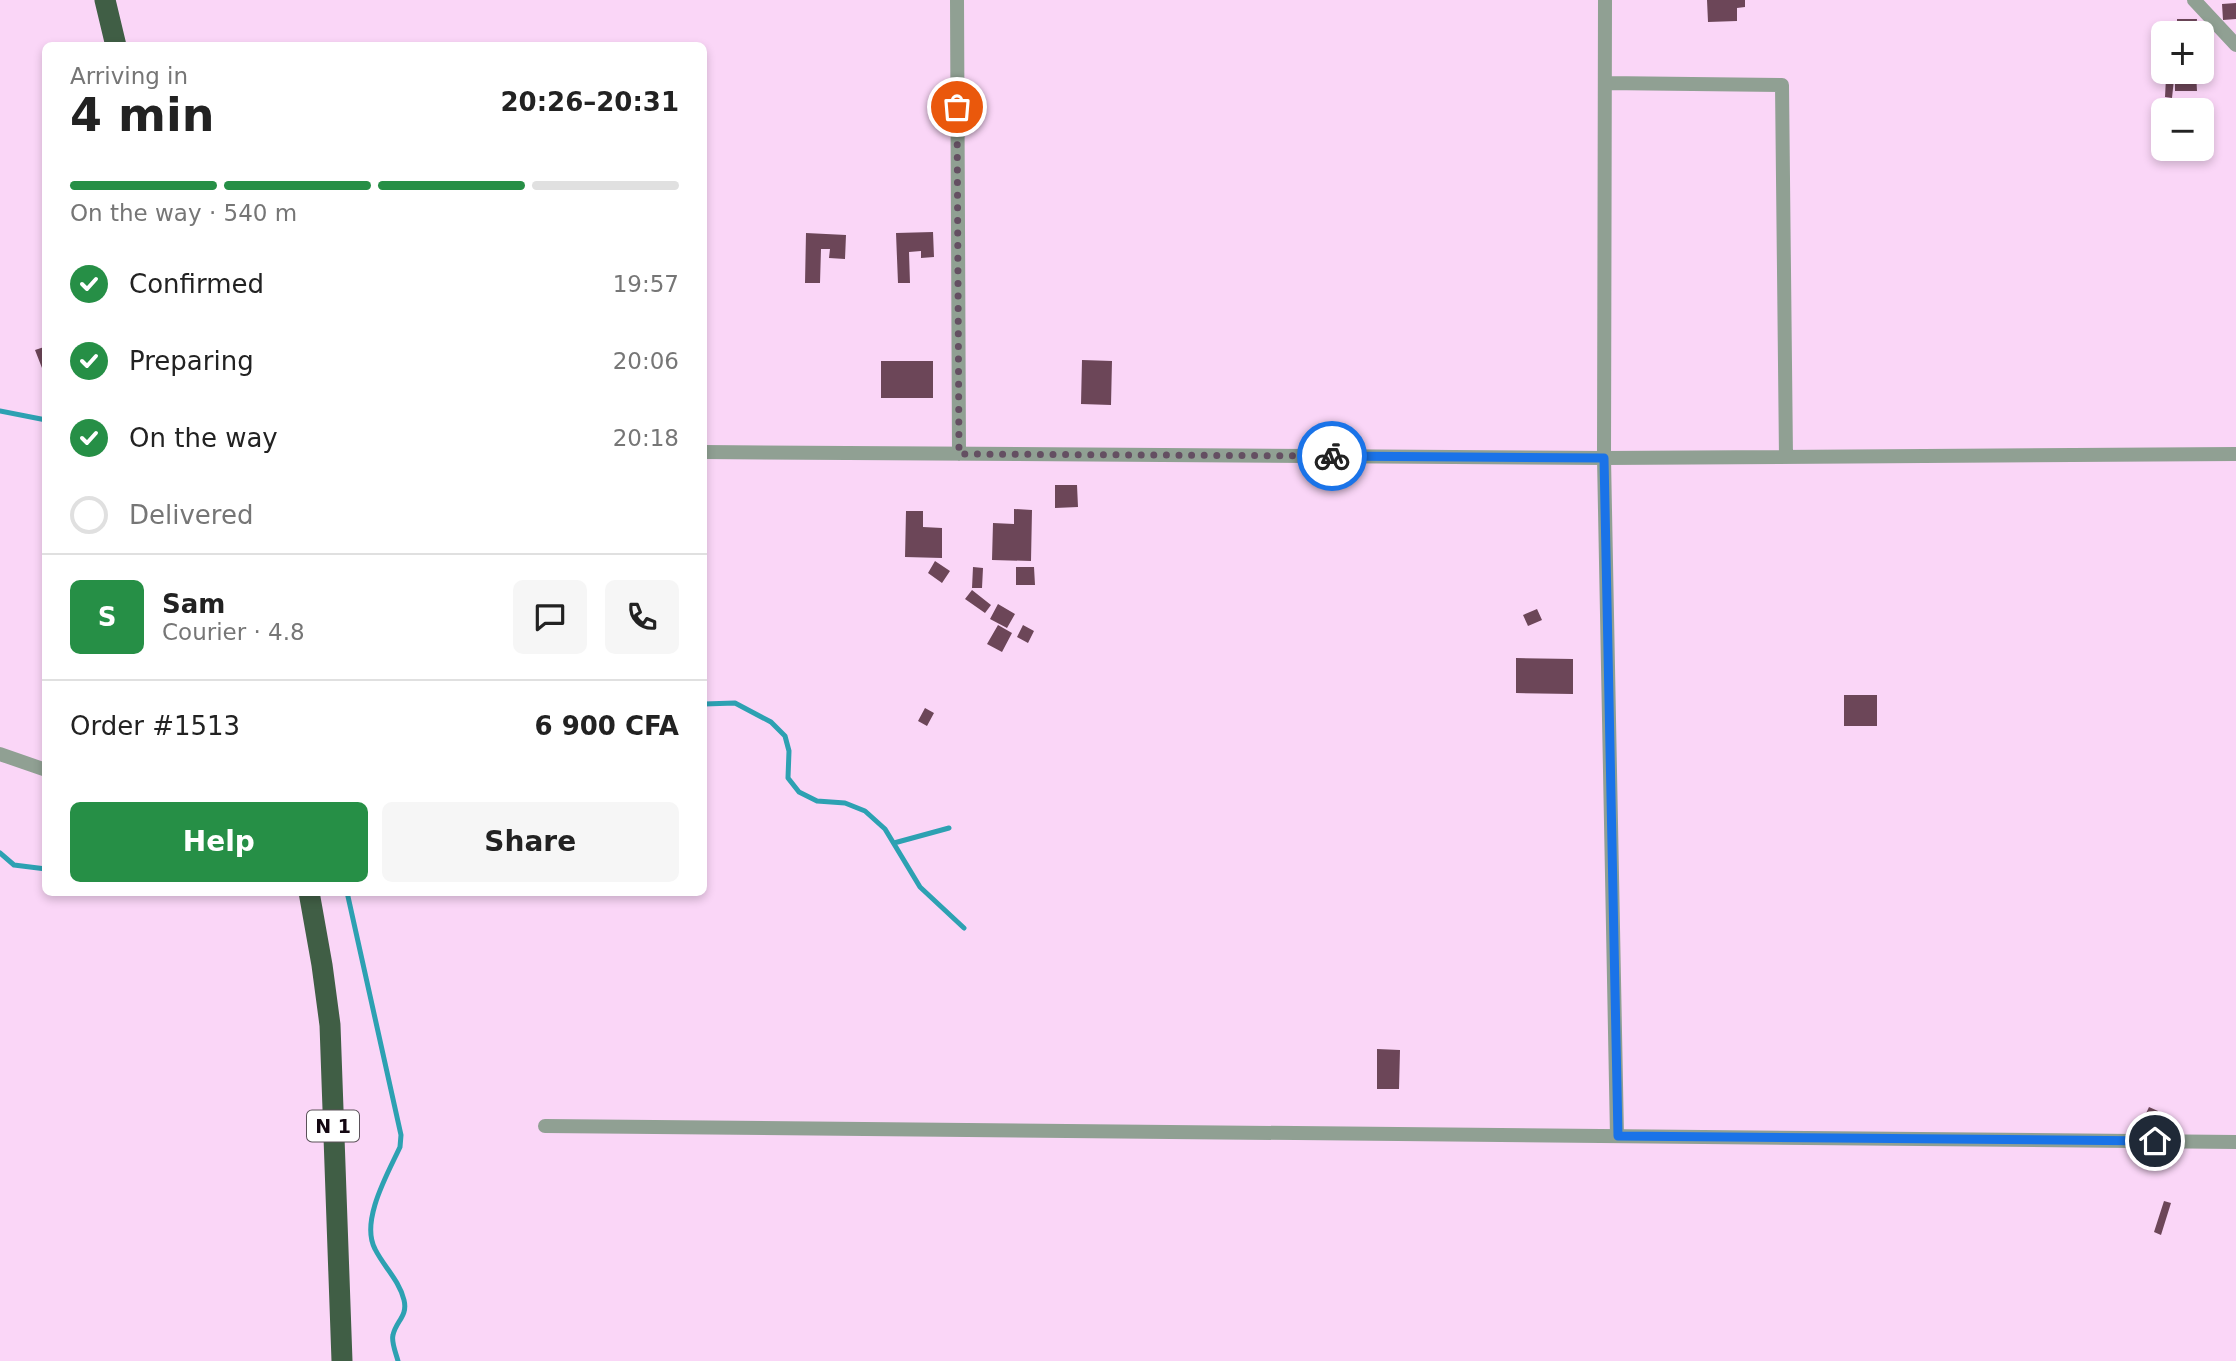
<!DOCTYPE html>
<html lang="en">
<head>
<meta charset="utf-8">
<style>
  body { margin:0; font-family:"DejaVu Sans",sans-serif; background:#f6f6f6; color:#222; height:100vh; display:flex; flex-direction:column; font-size:26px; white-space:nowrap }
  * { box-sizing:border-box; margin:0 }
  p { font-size:23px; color:#767676 }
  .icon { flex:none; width:38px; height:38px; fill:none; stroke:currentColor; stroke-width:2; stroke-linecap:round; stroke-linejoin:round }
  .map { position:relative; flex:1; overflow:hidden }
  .drawer { position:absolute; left:42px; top:42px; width:665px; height:854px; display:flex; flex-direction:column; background:#fff; border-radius:10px; box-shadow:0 4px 10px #0003 }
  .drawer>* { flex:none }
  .fabs { position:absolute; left:2151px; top:21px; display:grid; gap:14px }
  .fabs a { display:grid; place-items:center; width:63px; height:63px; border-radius:10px; background:#fff; box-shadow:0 4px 10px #0003; font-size:35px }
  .pin { position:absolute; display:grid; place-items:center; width:60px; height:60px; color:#fff; margin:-30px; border:4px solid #fff; border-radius:50%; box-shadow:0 2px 7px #0007 }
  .courier { position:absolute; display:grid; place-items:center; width:70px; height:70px; margin:-35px; border:5px solid #1a73e8; border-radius:50%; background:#fff; color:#222; box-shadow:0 2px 9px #0007 }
  .overview em { font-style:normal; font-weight:700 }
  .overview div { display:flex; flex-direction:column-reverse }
  .overview { display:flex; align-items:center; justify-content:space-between; height:119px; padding:0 28px }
  h1 { font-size:46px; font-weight:700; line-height:52px }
  .bar { display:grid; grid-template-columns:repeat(4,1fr); gap:10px 7px; align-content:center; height:84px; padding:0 28px }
  .bar i { height:9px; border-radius:5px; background:#e0e0e0 }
  .bar .active { background:#268f46 }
  .bar p { grid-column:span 4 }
  .line { display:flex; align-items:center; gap:18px; padding:0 28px; border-top:2px solid #e0e0e0 }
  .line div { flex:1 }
  .round { display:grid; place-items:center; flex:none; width:74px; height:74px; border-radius:10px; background:#f6f6f6 }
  ol { padding:0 28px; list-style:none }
  li { display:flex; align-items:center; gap:21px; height:77px }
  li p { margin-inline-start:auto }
  li .icon { padding:7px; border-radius:50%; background:#268f46; color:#fff; stroke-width:4 }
  li:last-child { color:#767676 }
  li i { width:38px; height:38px; border:4px solid #e0e0e0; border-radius:50% }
  .button { display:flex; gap:14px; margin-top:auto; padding:14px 28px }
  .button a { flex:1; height:80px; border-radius:10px; background:#268f46; color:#fff; font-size:28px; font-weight:700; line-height:80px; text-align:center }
  .button a+a { background:#f6f6f6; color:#222 }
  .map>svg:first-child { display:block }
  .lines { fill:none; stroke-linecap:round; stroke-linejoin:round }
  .stream { stroke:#2da1b2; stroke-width:5 }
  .building { fill:#6c4658 }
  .minor { stroke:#90a093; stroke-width:14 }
  .trunk { stroke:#405e45; stroke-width:21 }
  .done { stroke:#644f62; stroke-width:7; stroke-dasharray:0 12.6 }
  .route { stroke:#1a73e8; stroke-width:9 }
  .labels { text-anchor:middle; stroke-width:7; stroke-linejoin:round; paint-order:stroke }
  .shield { fill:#fff; stroke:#5a5159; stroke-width:2 }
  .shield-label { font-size:19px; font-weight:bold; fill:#130712 }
</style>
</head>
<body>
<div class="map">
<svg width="2236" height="1361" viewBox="0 0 2236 1361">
  <rect width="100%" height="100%" fill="#fad6f7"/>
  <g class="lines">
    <path class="stream" d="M 0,411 L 46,420
      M 704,704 L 735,703 L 771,722 L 785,736 L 789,751 L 788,778 L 799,792 L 817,801 L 845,803 L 865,811 L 885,829 L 920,887 L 964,928
      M 894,843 L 949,828
      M 0,853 L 14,865 L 46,869
      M 347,892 L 401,1135 L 400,1147 C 388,1173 360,1221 375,1249 C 384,1267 399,1280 404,1300 C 408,1316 396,1321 393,1335 C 391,1342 396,1353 398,1361"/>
  </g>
  <path class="building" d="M 1707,0 L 1745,0 L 1745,7 L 1737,8 L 1737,21 L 1708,22 Z
    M 2236,3 L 2236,19 L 2223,20 L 2222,4 Z
    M 2177,19 L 2197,19 L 2196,33 L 2177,33 Z
    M 2175,72 L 2196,72 L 2197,91 L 2175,91 Z
    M 2166,78 L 2174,79 L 2172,98 L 2165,97 Z
    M 933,232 L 934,257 L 921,258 L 921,251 L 909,252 L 910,283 L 898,283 L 896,233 Z
    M 806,233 L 846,235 L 845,259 L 829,258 L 830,249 L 821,249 L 820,283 L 805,283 Z
    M 44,347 L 46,367 L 42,368 L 35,350 Z
    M 1082,360 L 1112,361 L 1111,405 L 1081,404 Z
    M 881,361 L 933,361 L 933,398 L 881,398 Z
    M 1055,485 L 1077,485 L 1078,507 L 1055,508 Z
    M 1014,509 L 1032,510 L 1031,561 L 992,560 L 993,523 L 1014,524 Z
    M 906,511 L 923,511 L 923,527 L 942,528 L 942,558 L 905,557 Z
    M 935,561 L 950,571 L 942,583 L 928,573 Z
    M 973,567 L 983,568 L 982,588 L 972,588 Z
    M 1016,567 L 1034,567 L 1035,585 L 1016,585 Z
    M 972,590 L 991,605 L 985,613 L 965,599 Z
    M 998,604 L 1015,614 L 1007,628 L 990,619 Z
    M 1537,609 L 1542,620 L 1528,626 L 1523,615 Z
    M 998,625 L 1012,633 L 1002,652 L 987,644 Z
    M 1023,625 L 1034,631 L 1028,643 L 1017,637 Z
    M 1516,658 L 1573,659 L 1573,694 L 1516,693 Z
    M 1844,695 L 1877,695 L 1877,726 L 1844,726 Z
    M 925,708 L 934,713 L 927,726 L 918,721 Z
    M 1377,1049 L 1400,1050 L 1399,1089 L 1377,1089 Z
    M 2149,1107 L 2158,1111 L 2151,1129 L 2141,1124 Z
    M 2164,1201 L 2171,1203 L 2161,1235 L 2154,1232 Z"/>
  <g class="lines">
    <path class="minor" d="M 957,0 L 959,454
      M 1605,0 L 1604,458 L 1617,1136
      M 2194,0 L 2236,45
      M 1605,83 L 1782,85 L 1786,457
      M 704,452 L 1604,458 L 2236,454
      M 0,754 L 46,770
      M 545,1126 L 2236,1142"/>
    <path class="trunk" d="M 105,0 L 116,46
      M 309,892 L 322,965 L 330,1025 L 342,1361"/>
  </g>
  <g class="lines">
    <path class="done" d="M 957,107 L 959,454 L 1332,456"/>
    <path class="route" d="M 1332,456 L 1604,458 L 1618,1136 L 2155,1141"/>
  </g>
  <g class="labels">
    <rect class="shield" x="307" y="1110.5" width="52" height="31" rx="5"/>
    <g class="shield-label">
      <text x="333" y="1133">N 1</text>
    </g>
  </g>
</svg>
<div class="fabs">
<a>+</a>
<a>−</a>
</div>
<div class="pin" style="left:957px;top:107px;background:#ea580c"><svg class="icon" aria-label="bag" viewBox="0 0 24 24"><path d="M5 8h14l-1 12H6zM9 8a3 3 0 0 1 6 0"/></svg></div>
<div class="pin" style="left:2155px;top:1141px;background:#1f2937"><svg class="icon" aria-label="home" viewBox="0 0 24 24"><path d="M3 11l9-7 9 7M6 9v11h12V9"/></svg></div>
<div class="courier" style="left:1332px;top:456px"><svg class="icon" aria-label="bike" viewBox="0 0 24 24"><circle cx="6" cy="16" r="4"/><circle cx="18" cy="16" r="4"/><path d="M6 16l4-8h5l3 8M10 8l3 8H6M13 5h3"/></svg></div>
<section class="drawer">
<div class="overview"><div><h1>4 min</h1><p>Arriving in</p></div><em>20:26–20:31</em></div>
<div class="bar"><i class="active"></i><i class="active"></i><i class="active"></i><i></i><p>On the way · 540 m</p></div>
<ol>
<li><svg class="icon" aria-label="check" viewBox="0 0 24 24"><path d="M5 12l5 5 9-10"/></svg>Confirmed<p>19:57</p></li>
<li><svg class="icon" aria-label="check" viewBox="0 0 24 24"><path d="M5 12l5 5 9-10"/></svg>Preparing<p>20:06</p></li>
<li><svg class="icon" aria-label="check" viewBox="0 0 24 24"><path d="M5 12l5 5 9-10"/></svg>On the way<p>20:18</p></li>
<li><i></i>Delivered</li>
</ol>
<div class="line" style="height:126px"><b class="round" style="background:#268f46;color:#fff">S</b><div><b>Sam</b><p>Courier · 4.8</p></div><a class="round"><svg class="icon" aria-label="chat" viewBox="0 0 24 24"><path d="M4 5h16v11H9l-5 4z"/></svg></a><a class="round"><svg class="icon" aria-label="phone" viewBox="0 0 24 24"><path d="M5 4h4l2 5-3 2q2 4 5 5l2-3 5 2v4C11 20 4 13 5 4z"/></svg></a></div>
<div class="line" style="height:91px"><div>Order #1513</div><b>6 900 CFA</b></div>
<div class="button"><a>Help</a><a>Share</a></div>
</section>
</div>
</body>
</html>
